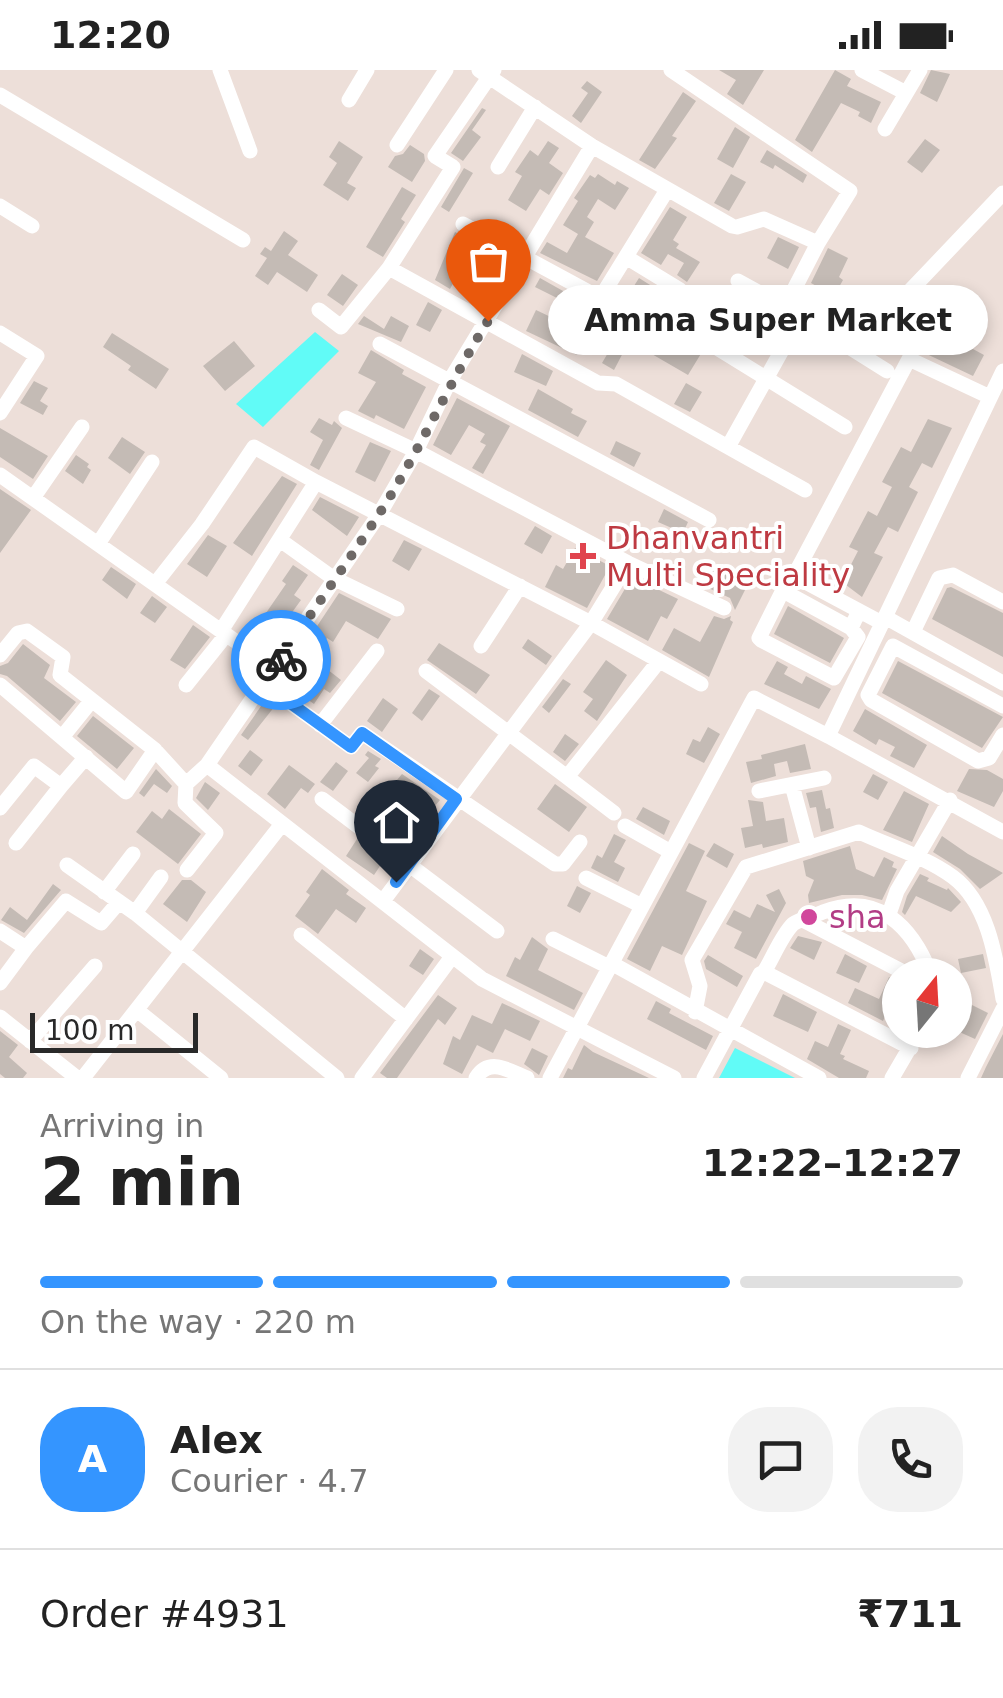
<!DOCTYPE html>
<html lang="en">
<head>
<meta charset="utf-8">
<style>
  body { margin:0; font-family:"DejaVu Sans",sans-serif; background:#f2f2f2; color:#222; height:100vh; display:flex; flex-direction:column; font-size:38px; white-space:nowrap }
  * { box-sizing:border-box; margin:0 }
  p { font-size:32px; color:#767676 }
  .icon { flex:none; width:55px; height:55px; fill:none; stroke:currentColor; stroke-width:2; stroke-linecap:round; stroke-linejoin:round }
  .map { position:relative; height:1008px; overflow:hidden }
  .details { display:flex; flex-direction:column; background:#fff; flex:1 }
  .details>* { flex:none }
  .needle { width:65px; rotate:18deg }
  .tools { position:absolute; left:882px; top:888px; display:grid; gap:20px }
  .tools a { display:grid; place-items:center; width:90px; height:90px; border-radius:50%; background:#fff; box-shadow:0 5px 15px #0003; font-size:50px }
  .scale { position:absolute; left:30px; bottom:25px; width:168px; box-sizing:border-box; padding-left:10px; border:5px solid #292929; border-top:0; font-size:28px; line-height:35px; white-space:nowrap; color:#292929; -webkit-text-stroke:8px #fff; paint-order:stroke }
  .pin { position:absolute; display:grid; place-items:center; width:85px; height:85px; color:#fff; margin:-102px -42px; border-radius:50% 50% 50% 0; rotate:-45deg; box-shadow:0 0 10px #0007 }
  .pin .icon { rotate:45deg }
  .courier { position:absolute; display:grid; place-items:center; width:100px; height:100px; margin:-50px; border:8px solid #3495ff; border-radius:50%; background:#fff; color:#222; box-shadow:0 2px 12px #0007 }
  .bubble { position:absolute; height:70px; border-radius:35px; background:#fff; box-shadow:0 5px 15px #0003; font-size:32px; font-weight:600; line-height:70px; text-align:center }
  .summary em { font-style:normal; font-weight:600 }
  .summary div { display:flex; flex-direction:column-reverse }
  .summary { display:flex; align-items:center; justify-content:space-between; height:170px; padding:0 40px }
  h1 { font-size:65px; font-weight:600; line-height:75px }
  .bar { display:grid; grid-template-columns:repeat(4,1fr); gap:15px 10px; align-content:center; height:120px; padding:0 40px }
  .bar i { height:12px; border-radius:8px; background:#e0e0e0 }
  .bar .on { background:#3495ff }
  .bar p { grid-column:span 4 }
  .line { display:flex; align-items:center; gap:25px; padding:0 40px; border-top:2px solid #e0e0e0 }
  .line div { flex:1 }
  .round { display:grid; place-items:center; flex:none; width:105px; height:105px; border-radius:40px; background:#f2f2f2 }
  .status { display:flex; justify-content:space-between; align-items:center; height:70px; padding:0 50px; background:#fff; direction:ltr }
  .status svg { height:28px; fill:currentColor }
  .map>svg:first-child { display:block }
  .water { fill:#61fbf7 }
  .building { fill:#c4bbb5 }
  .lines { fill:none; stroke-linecap:round; stroke-linejoin:round }
  .minor { stroke:#fff; stroke-width:15 }
  .done { stroke:#6e6967; stroke-width:10; stroke-dasharray:0 18 }
  .route { stroke:#3495ff; stroke-width:12 }
  .health-dot { fill:#e0444e; stroke:#fff; stroke-width:4 }
  .hotel-dot { fill:#d1479c; stroke:#fff; stroke-width:4 }
  .labels { text-anchor:middle; stroke-width:8; stroke-linejoin:round; paint-order:stroke }
  .health-label { font-size:32px; fill:#be3a42; stroke:#fff; text-anchor:start }
  .hotel-label { font-size:32px; fill:#b23c85; stroke:#fff; text-anchor:start }
</style>
</head>
<body>
<div class="status"><b>12:20</b><svg viewBox="0 0 49 12"><path d="M0 12V9h3v3zM5 12V6h3v6zM10 12V3h3v9zM15 12V0h3v12zM26 1h20v11H26zM47 4h2v5h-2z"/></svg></div>
<div class="map">
<svg width="1003" height="1008" viewBox="0 0 1003 1008">
  <rect width="100%" height="100%" fill="#eddfd9"/>
  <path class="water" d="M 315,262 L 339,281 L 263,357 L 236,334 Z
    M 735,978 L 795,1008 L 719,1008 Z"/>
  <path class="building" d="M 719,0 L 764,0 L 743,35 L 727,24 L 736,10 Z
    M 835,0 L 851,9 L 847,16 L 881,32 L 871,53 L 858,46 L 860,42 L 841,33 L 812,82 L 795,70 Z
    M 931,0 L 950,4 L 937,32 L 920,23 Z
    M 587,11 L 602,22 L 581,53 L 572,46 L 588,23 L 581,18 Z
    M 683,22 L 696,31 L 672,66 L 677,68 L 655,99 L 639,90 Z
    M 482,38 L 486,40 L 472,60 L 481,67 L 463,91 L 451,83 Z
    M 735,57 L 750,67 L 733,98 L 717,89 Z
    M 925,69 L 940,80 L 922,103 L 907,92 Z
    M 339,71 L 363,87 L 347,113 L 356,118 L 348,131 L 323,115 L 337,93 L 329,87 Z
    M 548,71 L 559,78 L 549,93 L 563,103 L 549,125 L 540,119 L 526,141 L 508,130 L 522,106 L 515,102 L 530,80 L 538,86 Z
    M 410,75 L 424,84 L 425,91 L 412,112 L 388,97 L 395,86 L 403,84 Z
    M 767,80 L 807,105 L 803,113 L 775,95 L 773,99 L 760,92 Z
    M 464,98 L 473,103 L 449,142 L 441,137 Z
    M 598,104 L 615,115 L 617,111 L 629,118 L 615,140 L 598,129 L 587,147 L 594,152 L 585,167 L 614,183 L 597,211 L 540,183 L 547,172 L 567,183 L 578,164 L 563,155 L 578,131 L 574,128 L 590,105 L 595,108 Z
    M 731,104 L 746,112 L 729,141 L 714,133 Z
    M 402,117 L 416,125 L 401,149 L 405,152 L 383,187 L 366,177 Z
    M 670,137 L 687,147 L 673,170 L 679,174 L 676,178 L 700,192 L 687,212 L 677,205 L 684,193 L 668,184 L 661,195 L 641,183 Z
    M 284,161 L 298,171 L 288,185 L 318,205 L 307,222 L 277,202 L 268,215 L 255,206 L 267,188 L 260,184 L 265,177 L 271,181 Z
    M 455,162 L 506,190 L 499,205 L 466,189 L 450,219 L 435,210 Z
    M 778,167 L 799,177 L 788,199 L 767,188 Z
    M 828,178 L 848,188 L 839,207 L 843,210 L 834,226 L 811,213 Z
    M 342,204 L 358,215 L 343,236 L 327,225 Z
    M 540,208 L 579,230 L 568,255 L 586,266 L 577,285 L 526,261 L 536,240 L 557,250 L 565,232 L 535,217 Z
    M 639,208 L 674,230 L 664,245 L 643,232 L 640,235 L 627,227 Z
    M 428,232 L 442,240 L 430,262 L 416,255 Z
    M 772,243 L 786,251 L 775,269 L 762,262 Z
    M 364,246 L 384,259 L 391,246 L 409,256 L 401,272 L 358,254 Z
    M 662,253 L 669,262 L 702,282 L 688,305 L 638,276 L 635,284 L 625,279 L 614,300 L 602,293 L 625,254 L 654,267 Z
    M 927,254 L 984,285 L 973,306 L 914,278 Z
    M 112,263 L 169,299 L 156,319 L 128,300 L 131,296 L 103,277 Z
    M 234,271 L 255,296 L 225,321 L 203,296 Z
    M 371,280 L 404,300 L 402,304 L 426,317 L 404,359 L 376,345 L 374,349 L 358,341 L 376,312 L 358,303 Z
    M 522,284 L 553,301 L 546,316 L 514,302 Z
    M 34,311 L 48,318 L 40,331 L 48,336 L 43,345 L 20,333 Z
    M 686,313 L 702,322 L 690,342 L 674,334 Z
    M 538,319 L 573,339 L 571,343 L 587,351 L 578,367 L 528,340 Z
    M 457,328 L 510,356 L 483,404 L 472,398 L 486,375 L 480,372 L 485,364 L 469,355 L 451,385 L 433,375 Z
    M 319,348 L 332,355 L 334,351 L 342,358 L 319,400 L 310,395 L 323,370 L 310,362 Z
    M 928,349 L 952,358 L 932,398 L 922,393 L 909,417 L 918,422 L 898,462 L 888,457 L 874,483 L 883,487 L 862,527 L 842,512 L 858,481 L 849,477 L 868,441 L 877,446 L 892,417 L 882,412 L 901,377 L 911,382 Z
    M 0,358 L 48,386 L 33,409 L 0,387 Z
    M 122,367 L 145,382 L 130,404 L 108,388 Z
    M 616,371 L 641,383 L 634,397 L 610,384 Z
    M 370,372 L 391,381 L 375,412 L 355,402 Z
    M 76,385 L 89,394 L 87,397 L 91,400 L 83,414 L 65,401 Z
    M 282,406 L 297,414 L 252,486 L 233,473 Z
    M 0,419 L 31,440 L 0,483 Z
    M 320,427 L 359,447 L 347,466 L 312,440 Z
    M 664,439 L 688,452 L 683,463 L 658,452 Z
    M 535,456 L 552,466 L 542,484 L 524,474 Z
    M 208,465 L 227,476 L 207,507 L 187,494 Z
    M 404,470 L 422,479 L 409,501 L 392,491 Z
    M 575,478 L 610,496 L 587,538 L 545,517 L 556,495 L 563,499 Z
    M 293,495 L 308,505 L 294,525 L 301,530 L 283,555 L 266,543 L 286,514 L 282,511 Z
    M 715,495 L 748,514 L 735,540 L 730,528 L 704,516 Z
    M 111,497 L 136,514 L 127,529 L 102,510 Z
    M 632,507 L 678,529 L 667,549 L 661,546 L 648,571 L 607,549 Z
    M 951,517 L 1003,543 L 1003,587 L 932,549 L 947,518 Z
    M 339,523 L 391,549 L 378,569 L 346,551 L 333,572 L 327,568 L 314,589 L 341,610 L 330,623 L 324,619 L 314,634 L 300,624 L 303,619 L 284,606 Z
    M 152,526 L 167,537 L 155,553 L 140,543 Z
    M 788,536 L 844,568 L 830,593 L 774,564 Z
    M 714,546 L 724,549 L 731,546 L 730,550 L 733,552 L 709,607 L 662,580 L 674,558 L 700,572 Z
    M 193,555 L 210,567 L 185,599 L 170,590 Z
    M 528,569 L 552,586 L 546,595 L 522,578 Z
    M 439,573 L 490,605 L 476,624 L 427,590 Z
    M 23,574 L 50,595 L 44,608 L 76,632 L 60,651 L 7,606 L 0,604 L 0,596 L 8,593 Z
    M 606,590 L 627,605 L 597,651 L 584,641 L 593,629 L 583,622 Z
    M 777,591 L 788,597 L 784,604 L 802,614 L 806,606 L 831,619 L 819,639 L 764,614 Z
    M 898,591 L 1003,647 L 982,678 L 882,623 Z
    M 563,609 L 571,614 L 549,643 L 542,637 Z
    M 429,619 L 440,626 L 422,651 L 412,643 Z
    M 383,628 L 398,639 L 382,662 L 367,651 Z
    M 266,629 L 275,636 L 248,670 L 241,665 Z
    M 865,639 L 927,675 L 914,698 L 890,686 L 895,677 L 879,669 L 876,675 L 853,661 Z
    M 93,646 L 134,678 L 117,699 L 77,666 Z
    M 708,657 L 720,664 L 704,693 L 686,684 L 693,669 L 700,672 Z
    M 565,664 L 579,674 L 565,691 L 553,682 Z
    M 805,674 L 811,699 L 790,703 L 787,691 L 774,694 L 776,706 L 751,713 L 746,692 L 762,689 L 761,685 Z
    M 250,680 L 263,690 L 251,706 L 238,696 Z
    M 368,681 L 381,689 L 375,696 L 379,698 L 368,712 L 356,703 L 369,688 L 365,685 Z
    M 336,692 L 348,701 L 333,721 L 320,712 Z
    M 289,695 L 315,714 L 308,723 L 301,718 L 285,739 L 267,724 Z
    M 156,699 L 172,716 L 167,723 L 154,714 L 144,727 L 139,723 Z
    M 969,699 L 987,700 L 1003,709 L 1003,721 L 994,737 L 957,721 Z
    M 402,704 L 440,730 L 428,744 L 412,731 L 416,725 L 397,710 Z
    M 873,704 L 888,712 L 878,730 L 863,722 Z
    M 205,712 L 220,723 L 208,740 L 196,728 Z
    M 555,714 L 587,737 L 569,762 L 537,739 Z
    M 822,720 L 826,739 L 830,738 L 834,758 L 821,762 L 816,737 L 810,738 L 806,723 Z
    M 904,721 L 929,734 L 912,772 L 883,760 Z
    M 748,730 L 763,732 L 766,751 L 784,748 L 788,772 L 763,778 L 762,774 L 745,778 L 741,758 L 753,756 Z
    M 643,737 L 670,751 L 664,765 L 636,749 Z
    M 169,739 L 201,764 L 178,794 L 136,762 L 152,741 L 162,749 Z
    M 614,764 L 626,770 L 614,792 L 625,798 L 618,812 L 591,798 L 597,785 L 602,788 Z
    M 942,766 L 968,784 L 1003,803 L 980,819 L 960,799 L 933,782 Z
    M 357,769 L 384,790 L 374,805 L 346,786 Z
    M 689,773 L 705,781 L 686,821 L 707,831 L 682,885 L 662,876 L 650,901 L 627,889 Z
    M 714,773 L 734,784 L 727,798 L 706,786 Z
    M 850,776 L 856,799 L 874,807 L 884,787 L 894,792 L 892,797 L 897,799 L 882,830 L 862,825 L 842,825 L 809,833 L 808,825 L 814,810 L 806,806 L 803,791 Z
    M 322,799 L 349,820 L 346,824 L 366,838 L 356,853 L 336,839 L 318,864 L 295,846 L 310,825 L 306,822 Z
    M 920,804 L 929,808 L 927,811 L 947,820 L 948,818 L 961,832 L 951,842 L 916,826 L 905,845 L 902,842 L 907,826 Z
    M 182,810 L 191,810 L 206,822 L 187,852 L 163,834 Z
    M 53,814 L 61,820 L 24,863 L 1,850 L 10,837 L 27,850 Z
    M 577,816 L 591,823 L 580,843 L 567,836 Z
    M 779,819 L 786,833 L 756,889 L 734,878 L 742,862 L 726,854 L 734,840 L 750,848 L 757,834 L 775,842 L 766,825 Z
    M 798,866 L 822,872 L 814,890 L 790,878 Z
    M 532,867 L 548,879 L 538,900 L 583,923 L 574,940 L 506,906 L 515,887 L 520,890 Z
    M 420,879 L 434,889 L 423,905 L 409,896 Z
    M 845,884 L 867,896 L 859,913 L 836,903 Z
    M 983,884 L 986,898 L 961,903 L 958,889 Z
    M 708,885 L 743,906 L 737,917 L 706,899 L 704,891 Z
    M 889,907 L 900,913 L 883,951 L 848,933 L 855,918 L 879,929 Z
    M 783,924 L 817,942 L 808,962 L 773,946 Z
    M 438,925 L 457,938 L 445,955 L 438,949 L 397,1008 L 387,1008 L 380,1003 Z
    M 656,931 L 671,939 L 669,943 L 713,966 L 706,980 L 647,949 Z
    M 502,933 L 540,951 L 530,971 L 505,959 L 493,983 L 477,975 L 462,1004 L 443,994 L 453,966 L 460,970 L 472,945 L 492,954 Z
    M 972,935 L 988,943 L 975,969 L 955,960 L 955,938 L 967,944 Z
    M 838,954 L 851,960 L 840,984 L 845,986 L 843,989 L 869,1001 L 866,1008 L 839,1008 L 807,989 L 815,971 L 828,977 Z
    M 0,961 L 18,975 L 9,987 L 27,1003 L 23,1008 L 5,1008 L 0,1004 Z
    M 1003,964 L 1003,1008 L 981,1008 L 986,997 Z
    M 584,975 L 593,982 L 649,1008 L 563,1008 L 568,998 L 572,1000 Z
    M 532,978 L 548,986 L 539,1005 L 524,994 Z"/>
  <g class="lines">
    <path class="minor" d="M 220,0 L 250,81
      M 479,0 L 592,76 L 732,156 L 737,157 L 764,149 L 818,173
      M 671,0 L 850,121 L 818,173 L 785,237 L 887,301
      M 862,0 L 906,23
      M 0,25 L 243,170
      M 349,30 L 367,0
      M 885,59 L 920,0
      M 397,75 L 446,0
      M 498,97 L 535,37
      M 0,136 L 32,156
      M 463,154 L 648,254
      M 626,187 L 680,220
      M 389,198 L 453,97 L 435,86 L 494,0
      M 738,211 L 785,237
      M 601,227 L 667,120
      M 319,240 L 341,257 L 389,198 L 598,313 L 616,314 L 728,377 L 801,246
      M 675,252 L 845,357
      M 0,263 L 37,286 L 0,343
      M 380,274 L 709,450
      M 865,287 L 905,226 L 1003,123
      M 346,348 L 416,381 L 628,493
      M 728,377 L 805,420
      M 0,405 L 275,599
      M 316,412 L 591,553 L 701,614
      M 33,428 L 82,357
      M 280,470 L 333,508 L 397,539
      M 98,474 L 152,392
      M 794,506 L 781,524 L 759,568 L 761,570 L 834,608 L 858,567 L 851,558 L 859,541
      M 155,514 L 202,454 L 254,377 L 316,412 L 221,561
      M 785,522 L 851,558
      M 885,547 L 1003,613
      M 882,553 L 794,506 L 909,289 L 990,327
      M 913,562 L 939,508 L 953,505 L 1003,532
      M 481,576 L 520,516
      M 0,585 L 18,563 L 27,561 L 63,587 L 60,605 L 155,680 L 186,714 L 207,695 L 380,443 L 416,381 L 449,312 L 592,76
      M 426,601 L 567,707 L 659,591
      M 264,614 L 351,677 L 362,663 L 555,794 L 563,794 L 580,772
      M 0,615 L 126,722 L 155,680
      M 186,615 L 226,565
      M 1003,636 L 893,576 L 868,625 L 871,630 L 978,691 L 989,688 L 1003,665
      M 320,655 L 377,581
      M 63,666 L 92,630
      M 828,666 L 1003,762
      M 207,695 L 482,909 L 674,1008
      M 567,707 L 614,743
      M 186,714 L 185,733 L 216,763 L 187,800
      M 792,715 L 809,778
      M 759,721 L 824,708
      M 322,729 L 497,861
      M 0,738 L 34,696 L 61,716 L 86,687
      M 625,756 L 671,782
      M 16,773 L 61,716
      M 67,795 L 135,843 L 337,1008
      M 586,808 L 642,836
      M 104,822 L 133,784
      M 383,831 L 591,553 L 628,493 L 724,538
      M 135,843 L 161,807
      M 889,844 L 897,821 L 950,730
      M 803,850 L 909,905
      M 0,861 L 26,878 L 66,831 L 101,853 L 119,832
      M 301,865 L 406,949
      M 553,869 L 609,897
      M 611,893 L 819,1008
      M 764,902 L 911,978
      M 0,913 L 26,878
      M 138,941 L 221,1008
      M 695,942 L 700,916 L 692,890 L 746,797 L 859,762 C 889,776 926,787 953,807 C 988,833 996,888 1003,929
      M 0,947 L 77,1008
      M 30,971 L 95,896
      M 83,1008 L 282,754
      M 362,1008 L 451,888
      M 476,1008 C 489,987 508,1000 527,1008
      M 550,1008 L 754,628 L 828,666 L 1003,301
      M 704,1008 L 760,904 L 764,902 C 773,888 781,866 793,854 C 800,849 814,846 823,842 C 878,821 912,856 931,905
      M 892,1008 L 920,960
      M 968,1008 L 1003,939"/>
  </g>
  <g class="lines">
    <path class="done" d="M 281,590 C 313,539 349,491 381,441 C 420,380 449,313 488,251"/>
    <path class="route" d="M 281,590 L 264,614 L 351,677 L 362,663 L 456,729 L 396,812"/>
  </g>
  <path class="health-dot" d="M578 471h10v10h10v10h-10v10h-10v-10h-10v-10h10z"/>
  <circle class="hotel-dot" cx="809" cy="847" r="10"/>
  <g class="labels">
    <g class="health-label">
      <text x="606" y="479">Dhanvantri<tspan x="606" dy="37">Multi Speciality</tspan></text>
    </g>
    <g class="hotel-label">
      <text x="829" y="858">sha</text>
    </g>
  </g>
</svg>
<div class="tools">
<a><svg class="needle" viewBox="-14 -14 28 28"><path d="M0-13l5 13h-10z" fill="#e53935"/><path d="M0 13l5-13h-10z" fill="#767676"/></svg></a>
</div>
<div class="scale">100 m</div>
<div class="pin" style="left:488px;top:251px;background:#ea580c"><svg class="icon" aria-label="bag" viewBox="0 0 24 24"><path d="M5 8h14l-1 12H6zM9 8a3 3 0 0 1 6 0"/></svg></div>
<div class="pin" style="left:396px;top:812px;background:#1f2937"><svg class="icon" aria-label="home" viewBox="0 0 24 24"><path d="M3 11l9-7 9 7M6 9v11h12V9"/></svg></div>
<div class="courier" style="left:281px;top:590px"><svg class="icon" aria-label="bike" viewBox="0 0 24 24"><circle cx="6" cy="16" r="4"/><circle cx="18" cy="16" r="4"/><path d="M6 16l4-8h5l3 8M10 8l3 8H6M13 5h3"/></svg></div>
<div class="bubble" style="left:548px;top:215px;width:440px">Amma Super Market</div>
</div>
<section class="details">
<div class="summary"><div><h1>2 min</h1><p>Arriving in</p></div><em>12:22–12:27</em></div>
<div class="bar"><i class="on"></i><i class="on"></i><i class="on"></i><i></i><p>On the way · 220 m</p></div>
<div class="line" style="height:180px"><b class="round" style="background:#3495ff;color:#fff">A</b><div><b>Alex</b><p>Courier · 4.7</p></div><a class="round"><svg class="icon" aria-label="chat" viewBox="0 0 24 24"><path d="M4 5h16v11H9l-5 4z"/></svg></a><a class="round"><svg class="icon" aria-label="phone" viewBox="0 0 24 24"><path d="M5 4h4l2 5-3 2q2 4 5 5l2-3 5 2v4C11 20 4 13 5 4z"/></svg></a></div>
<div class="line" style="height:130px"><div>Order #4931</div><b>₹711</b></div>
</section>
</body>
</html>
